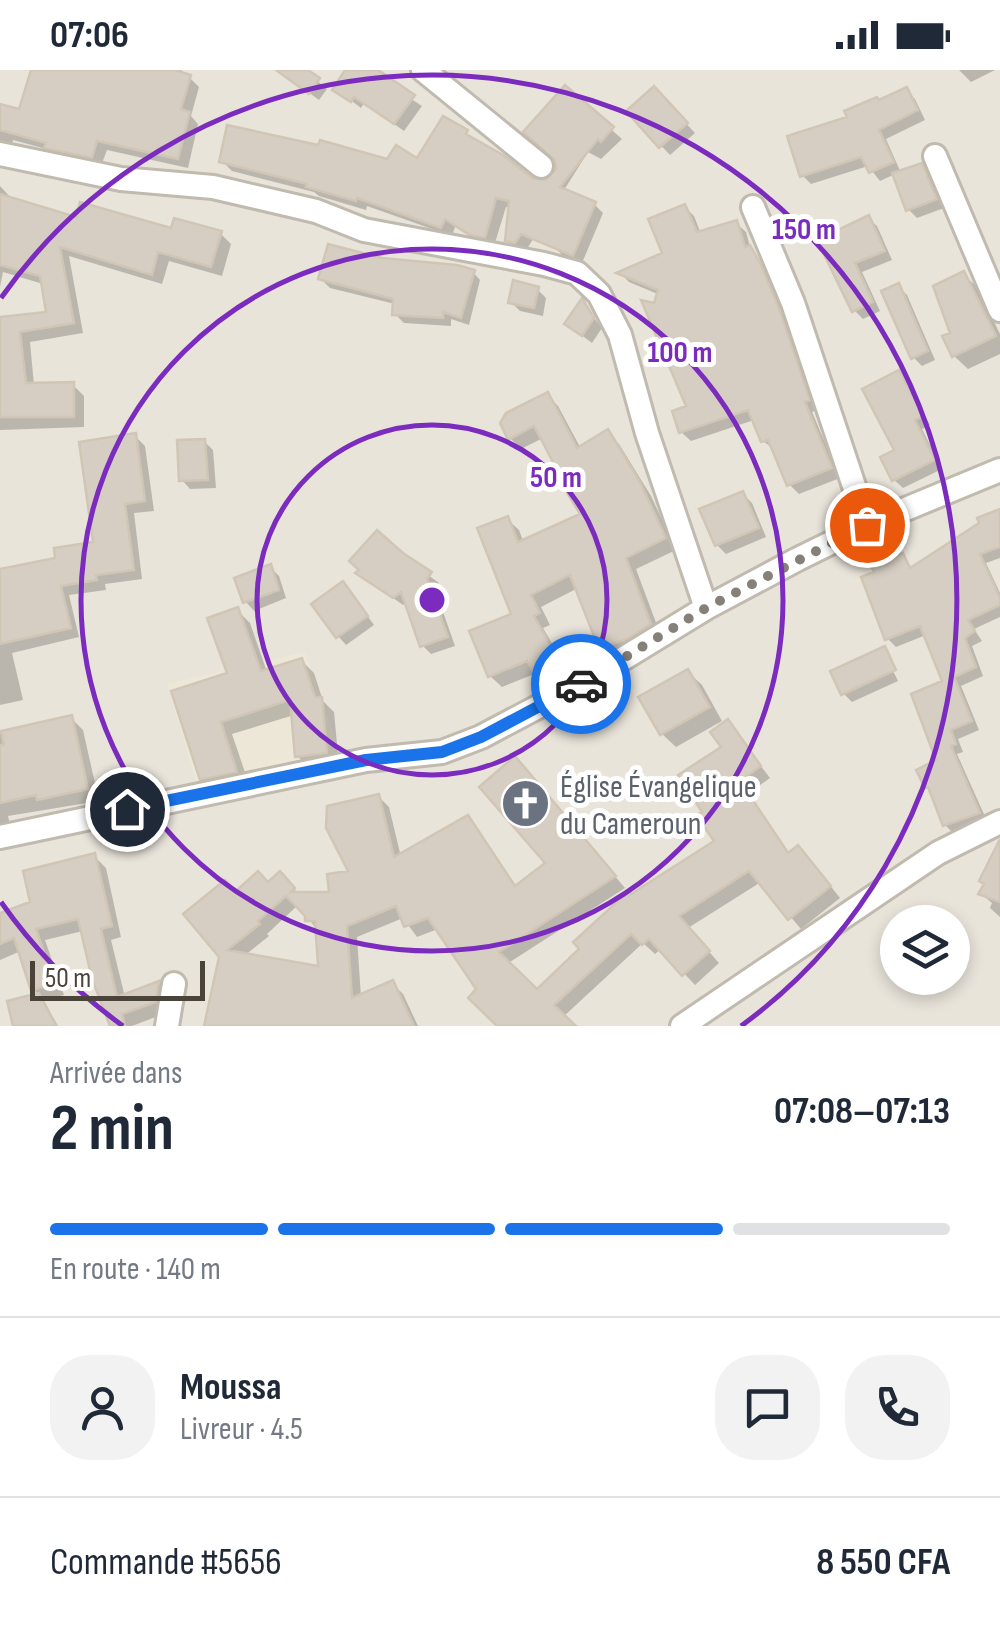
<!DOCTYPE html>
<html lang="fr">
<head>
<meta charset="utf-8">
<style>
  body { margin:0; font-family:"Sofia Sans Condensed",sans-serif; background:#f2f2f3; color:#1f2937; height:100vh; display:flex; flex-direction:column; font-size:38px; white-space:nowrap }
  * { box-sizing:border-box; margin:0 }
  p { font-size:32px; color:#747a83 }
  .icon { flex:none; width:55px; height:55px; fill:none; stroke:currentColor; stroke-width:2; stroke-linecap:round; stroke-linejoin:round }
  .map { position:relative; height:956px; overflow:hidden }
  .panel { display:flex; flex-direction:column; background:#fff; flex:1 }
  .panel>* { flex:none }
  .buttons { position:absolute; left:880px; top:835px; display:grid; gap:20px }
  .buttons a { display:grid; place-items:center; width:90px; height:90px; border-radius:50%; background:#fff; box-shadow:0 5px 15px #0003; font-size:50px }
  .scale { position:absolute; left:30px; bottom:25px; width:175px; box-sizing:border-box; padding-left:10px; border:5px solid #49433a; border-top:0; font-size:28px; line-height:35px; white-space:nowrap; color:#49433a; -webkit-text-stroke:8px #fff; paint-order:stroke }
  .pin { position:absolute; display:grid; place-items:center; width:85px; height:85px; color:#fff; margin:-42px; border:5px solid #fff; border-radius:50%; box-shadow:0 2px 10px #0007 }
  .courier { position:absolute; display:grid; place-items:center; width:100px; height:100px; margin:-50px; border:8px solid #1a73e8; border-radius:50%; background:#fff; color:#222; box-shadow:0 2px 12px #0007 }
  .headline em { font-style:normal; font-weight:700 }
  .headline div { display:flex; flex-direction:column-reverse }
  .headline { display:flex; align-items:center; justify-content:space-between; height:170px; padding:0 50px }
  h1 { font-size:65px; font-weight:700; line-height:75px }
  .bar { display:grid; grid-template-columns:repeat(4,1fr); gap:15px 10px; align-content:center; height:120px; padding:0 50px }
  .bar i { height:12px; border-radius:8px; background:#e0e1e3 }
  .bar .selected { background:#1a73e8 }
  .bar p { grid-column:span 4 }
  .line { display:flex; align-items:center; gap:25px; padding:0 50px; border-top:2px solid #e0e1e3 }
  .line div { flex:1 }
  .round { display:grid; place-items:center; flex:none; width:105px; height:105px; border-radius:40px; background:#f2f2f3 }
  .status { display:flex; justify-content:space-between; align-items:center; height:70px; padding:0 50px; background:#fff; direction:ltr }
  .status svg { height:28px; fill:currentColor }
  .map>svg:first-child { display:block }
  .residential { fill:#e9e4da; fill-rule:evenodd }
  .education { fill:#ede7d7 }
  .shadow { fill:#0003; fill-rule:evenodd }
  .building { fill:#d6cec2; stroke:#d1c6b5; stroke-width:2.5; fill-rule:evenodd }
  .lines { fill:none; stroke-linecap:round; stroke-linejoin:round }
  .street-casing { stroke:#c0baaf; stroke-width:28 }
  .street { stroke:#fff; stroke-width:22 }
  .done { stroke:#858078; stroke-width:10; stroke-dasharray:0 18 }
  .route { stroke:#1a73e8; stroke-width:12 }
  .ring { fill:none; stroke:#7b2cbf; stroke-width:5 }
  .labels { text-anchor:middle; stroke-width:10; stroke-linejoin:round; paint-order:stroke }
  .worship-label { font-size:32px; fill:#5b616d; stroke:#fff; text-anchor:start }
  .centre { fill:#7b2cbf; stroke:#fff; stroke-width:5 }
  .ring-label { font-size:30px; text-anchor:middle; font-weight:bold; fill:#7b2cbf; stroke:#fff; stroke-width:10; stroke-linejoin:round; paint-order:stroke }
</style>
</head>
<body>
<div class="status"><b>07:06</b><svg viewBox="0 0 49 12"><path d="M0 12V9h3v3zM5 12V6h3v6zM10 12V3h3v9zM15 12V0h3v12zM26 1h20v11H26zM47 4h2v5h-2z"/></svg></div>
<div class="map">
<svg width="1000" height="956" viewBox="0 0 1000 956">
  <rect width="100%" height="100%" fill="#f5f2ec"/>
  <path class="residential" d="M 0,0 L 1000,0 L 1000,956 L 0,956 ZM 898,852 L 952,852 L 952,908 L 898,908 Z"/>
  <path class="education" d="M 305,582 L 341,688 L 199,721 L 167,614 Z"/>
  <path class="shadow" d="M 33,0 L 182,0 L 180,4 L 189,7 L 199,17 L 191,46 L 198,54 L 188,98 L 107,80 L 101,96 L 57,87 L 50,80 L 13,70 L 11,78 L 0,76 L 0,35 L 21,42 Z
    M 278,0 L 304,0 L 327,19 L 319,30 Z
    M 348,0 L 367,0 L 422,36 L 404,61 L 364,33 L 361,38 L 336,19 Z
    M 959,0 L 995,0 L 971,12 Z
    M 565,19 L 622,69 L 601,89 L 588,82 L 525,182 L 517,181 L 507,170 L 511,138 L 506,137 L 494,176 L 482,174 L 455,157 L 452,166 L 367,136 L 366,140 L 319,126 L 314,122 L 232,101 L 222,91 L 418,91 L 539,114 L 554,108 Z
    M 654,19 L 695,63 L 670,85 L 629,42 Z
    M 906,20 L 915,29 L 925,50 L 886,69 L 901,103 L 921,95 L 930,104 L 944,138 L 917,148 L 908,139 L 895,104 L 880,111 L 868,96 L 811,114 L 802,105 L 850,48 Z
    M 0,116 L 13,130 L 77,150 L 220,163 L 231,174 L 222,206 L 169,191 L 162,214 L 69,186 L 83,263 L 30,272 L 34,315 L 73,315 L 84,326 L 84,357 L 0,360 L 0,250 L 49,245 L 43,214 L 3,202 L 0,217 Z
    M 594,134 L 603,143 L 582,193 L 562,185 L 554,176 Z
    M 685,137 L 694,146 L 701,164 L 736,153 L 746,162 L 751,180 L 769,205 L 788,250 L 817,340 L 812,342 L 840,408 L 799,424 L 790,415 L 775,380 L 763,371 L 754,350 L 691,371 L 681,362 L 690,337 L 656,236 L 660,225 L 629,212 L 621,204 L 665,185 Z
    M 868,148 L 877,156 L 892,190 L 862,202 L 880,241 L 863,249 L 854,240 L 820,171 Z
    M 382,190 L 472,201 L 480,210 L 469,255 L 451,249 L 451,256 L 404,253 L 395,244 L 395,234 L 330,218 L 321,209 Z
    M 963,204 L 977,217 L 1000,264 L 1000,284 L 968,299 L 954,286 L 953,264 Z
    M 898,216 L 907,225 L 935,290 L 922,296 L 913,287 Z
    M 538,220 L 546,228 L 543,246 L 520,241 L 511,232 Z
    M 582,232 L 602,258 L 592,273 L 567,254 Z
    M 898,303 L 907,312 L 930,355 L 922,359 L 942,399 L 903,418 L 894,410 Z
    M 547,325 L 558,336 L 581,379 L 607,363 L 619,374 L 651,426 L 676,480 L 636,499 L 661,566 L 612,589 L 601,578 L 578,518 L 541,537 L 550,555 L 543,558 L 573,610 L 552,622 L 537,603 L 502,617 L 490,606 L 514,545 L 507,449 L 519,460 L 524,473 L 583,446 L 543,368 L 521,379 L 510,368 Z
    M 135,366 L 145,376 L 154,441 L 134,443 L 142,509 L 105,514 L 106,520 L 69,525 L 79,567 L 12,583 L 23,630 L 0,635 L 0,528 L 58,490 L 95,474 Z
    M 204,371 L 213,380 L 216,418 L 190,419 L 182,410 Z
    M 743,424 L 752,433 L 766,467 L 726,484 L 717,475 Z
    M 1000,442 L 1000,488 L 986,493 L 1000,523 L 1000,547 L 974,559 L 982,571 L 972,576 L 983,606 L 961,616 L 979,660 L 958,669 L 963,682 L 957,684 L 987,751 L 954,764 L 945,755 L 933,722 L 927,717 L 940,691 L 945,612 L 926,565 L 896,577 L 887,568 L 902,486 L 913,499 Z
    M 401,485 L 439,513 L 435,519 L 455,576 L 431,584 L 423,576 L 407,532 L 403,535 L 358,503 Z
    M 270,497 L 279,506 L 286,528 L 254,541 L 246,532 Z
    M 351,523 L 374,555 L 346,575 L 338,566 Z
    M 237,540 L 250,553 L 267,602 L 301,590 L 314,603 L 323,631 L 334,642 L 339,695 L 310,698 L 297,686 L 294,645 L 232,664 L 249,714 L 215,721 L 202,708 L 230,604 Z
    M 884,579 L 891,586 L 886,586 L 898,611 L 852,632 L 843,623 Z
    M 688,602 L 702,615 L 722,651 L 676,677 L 662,664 Z
    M 71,648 L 83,660 L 99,731 L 8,746 L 12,763 L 0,771 L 0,664 Z
    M 727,652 L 770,708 L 749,723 L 790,784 L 809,789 L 840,828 L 801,859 L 761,812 L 688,858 L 719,893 L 695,915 L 661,879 L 655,884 L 643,873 L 563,947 L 572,956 L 500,956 L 480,919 L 438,859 L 417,867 L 403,848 L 357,867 L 361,927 L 392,913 L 403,924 L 418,956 L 207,956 L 236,825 L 268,815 L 280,805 L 299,824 L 332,824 L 351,803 L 378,726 L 389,737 L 401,787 L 467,748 L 478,759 L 517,818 L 549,793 L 525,700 L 625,818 L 507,894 L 537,922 L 631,827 L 718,772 L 705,742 L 724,678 ZM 298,835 L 318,861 L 321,899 L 244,886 L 269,866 L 267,864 Z
    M 94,786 L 106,798 L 121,867 L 111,870 L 125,927 L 159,914 L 169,925 L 166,943 L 132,956 L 112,956 L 83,861 L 45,870 L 64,925 L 44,931 L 58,956 L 12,956 L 40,926 L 34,920 L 21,881 L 0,890 L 0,846 L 33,833 Z
    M 1000,792 L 1000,847 L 990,838 L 992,833 L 981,824 Z"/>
  <path class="building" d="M 31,0 L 175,0 L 191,5 L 181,39 L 190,42 L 178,89 L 97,71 L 92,88 L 44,78 L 46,73 L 0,60 L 0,34 L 19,39 Z
    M 276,0 L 308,0 L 320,8 L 309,24 Z
    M 345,0 L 378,0 L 415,25 L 394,54 L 354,27 L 351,32 L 332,20 Z
    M 565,15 L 614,57 L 601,72 L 598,69 L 560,117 L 596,132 L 573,186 L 521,164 L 515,173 L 505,171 L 509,131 L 496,128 L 485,168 L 470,165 L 445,149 L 441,158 L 357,128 L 356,131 L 306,117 L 307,114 L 219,92 L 227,55 L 318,75 L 320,70 L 387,89 L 396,75 L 417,88 L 443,46 L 468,60 L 466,64 L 503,85 L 532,108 L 545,110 L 556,99 L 555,90 L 523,62 Z
    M 654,16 L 688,53 L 659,78 L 626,41 Z
    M 907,17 L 918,40 L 879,60 L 894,92 L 869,103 L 861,87 L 800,107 L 787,66 L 847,47 L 844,41 L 877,27 L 879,30 Z
    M 922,93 L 937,129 L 906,141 L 892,103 Z
    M 0,124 L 76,147 L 80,132 L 171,158 L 174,148 L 222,161 L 211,197 L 158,182 L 152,205 L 60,177 L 74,253 L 20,262 L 26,313 L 74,312 L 74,347 L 0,347 L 0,247 L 46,242 L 40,206 L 0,195 Z
    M 685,134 L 697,162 L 737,150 L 745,177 L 750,175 L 760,193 L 779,238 L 810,330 L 805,332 L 832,398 L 787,416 L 768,370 L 761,372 L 748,340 L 679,363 L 672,341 L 686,336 L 641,230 L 654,233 L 658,220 L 616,203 L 662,183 L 648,149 Z
    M 869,145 L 885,181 L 855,193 L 873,232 L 852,242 L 817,170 Z
    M 328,174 L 382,188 L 457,195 L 475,200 L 461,248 L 443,242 L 443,248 L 392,245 L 393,229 L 318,209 Z
    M 964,201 L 996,266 L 952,287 L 942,266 L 950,263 L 933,216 Z
    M 513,210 L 539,217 L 534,238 L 508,233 Z
    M 899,213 L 928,281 L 911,289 L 881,221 Z
    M 582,228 L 594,248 L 582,266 L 564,254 Z
    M 899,300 L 923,346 L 915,350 L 935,390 L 892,411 L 880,387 L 894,380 L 862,319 Z
    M 548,322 L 577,378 L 608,359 L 640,412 L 666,468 L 626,488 L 651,554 L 629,568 L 599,579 L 570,505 L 531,525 L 540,543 L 534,546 L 563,598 L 539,612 L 527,591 L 488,607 L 469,561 L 511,544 L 477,458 L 508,446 L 518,472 L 580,444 L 552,398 L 555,396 L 534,356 L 508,370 L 500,353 L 506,343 Z
    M 136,363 L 145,431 L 125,434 L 134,500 L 96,505 L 97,510 L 61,516 L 71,558 L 0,574 L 0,499 L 55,488 L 54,478 L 93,472 L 79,372 Z
    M 205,369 L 208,410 L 179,411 L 177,370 Z
    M 743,421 L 759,458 L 715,476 L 699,439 Z
    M 1000,439 L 1000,477 L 980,484 L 1000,528 L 1000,535 L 968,550 L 975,561 L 965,568 L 976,597 L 954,607 L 972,651 L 951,660 L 956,674 L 951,676 L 980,743 L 943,756 L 928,717 L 925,718 L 916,700 L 936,690 L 911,624 L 942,611 L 920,556 L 885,570 L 861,507 L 874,502 L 871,496 L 903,483 L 910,498 L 979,453 L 977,448 Z
    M 377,460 L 403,483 L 432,502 L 427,509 L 448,567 L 420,577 L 401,522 L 393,528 L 355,503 L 359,500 L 349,491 Z
    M 271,494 L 279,520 L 243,533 L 234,508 Z
    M 343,511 L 368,546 L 336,568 L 311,534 Z
    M 238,537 L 261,601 L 302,588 L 315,627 L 322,627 L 327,683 L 295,687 L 290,630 L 221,652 L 237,702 L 200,710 L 171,621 L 227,603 L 207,548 Z
    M 885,576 L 896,600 L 841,625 L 830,601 Z
    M 688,599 L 710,637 L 660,665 L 638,627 Z
    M 72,645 L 88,719 L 37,730 L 36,725 L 0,733 L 0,675 L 4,675 L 1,661 Z
    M 728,649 L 761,696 L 740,711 L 788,783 L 798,775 L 831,816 L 788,850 L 749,801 L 679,846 L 710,881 L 682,906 L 649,869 L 642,875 L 631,864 L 554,935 L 576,956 L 497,956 L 468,928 L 476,919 L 428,848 L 404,857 L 396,836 L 347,856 L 352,928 L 393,910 L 414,956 L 204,956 L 219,887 L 183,844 L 225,810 L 235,822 L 258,801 L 268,812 L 280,801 L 295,818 L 291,822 L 329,822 L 327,804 L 348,801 L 326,758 L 327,736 L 379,724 L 394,787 L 468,745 L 515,816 L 545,793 L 479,717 L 515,686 L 616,806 L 499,882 L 537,919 L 579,879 L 573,872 L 629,821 L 631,824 L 714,771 L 696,745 L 702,742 L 678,705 L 721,677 L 710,662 ZM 286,826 L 305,846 L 305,851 L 315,851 L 318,896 L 227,880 L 260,854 L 258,851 Z
    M 1000,769 L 1000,832 L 978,824 L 984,814 L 979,811 Z
    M 95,783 L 112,856 L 101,859 L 117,927 L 159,911 L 156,932 L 122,944 L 125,956 L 110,956 L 92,909 L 78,849 L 36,859 L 54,913 L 31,921 L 14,868 L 0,874 L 0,843 L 30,832 L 23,801 Z
    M 39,923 L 56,956 L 13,956 L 7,931 Z"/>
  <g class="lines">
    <defs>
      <path id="street" d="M 423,0 L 541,96
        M 0,84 L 121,109 L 213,117 L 316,141 L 364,160 L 544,194 L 577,203 L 599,224 L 620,265 L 647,363 L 706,538
        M 935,86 L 1000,240
        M 753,137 L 793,233 L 867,455
        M 0,767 L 366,690 L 442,682 L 481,667 L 585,612 L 706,538 L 798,489 L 867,455 L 1000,400
        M 167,956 L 174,914
        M 682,956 L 938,783 L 1000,752"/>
    </defs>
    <use href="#street" class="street-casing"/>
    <use href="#street" class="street"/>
  </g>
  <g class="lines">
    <path class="done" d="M 581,614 L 706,538 L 867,455"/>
    <path class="route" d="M 127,739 L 366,690 L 442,682 L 481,667 L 581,614"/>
  </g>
  <g class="ring">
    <circle cx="432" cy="530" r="175"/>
    <circle cx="432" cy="530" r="351"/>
    <path d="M123 956A526 526 0 0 1 1 832M1 228A526 526 0 1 1 741 956"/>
  </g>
  <defs>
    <symbol id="church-disc" viewBox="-11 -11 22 22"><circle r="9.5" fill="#6b7280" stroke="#fff"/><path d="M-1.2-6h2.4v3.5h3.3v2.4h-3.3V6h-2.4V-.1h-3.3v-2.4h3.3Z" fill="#fff"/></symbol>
  </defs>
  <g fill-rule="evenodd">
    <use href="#church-disc" x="498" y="706" width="55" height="55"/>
  </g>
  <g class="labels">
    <g class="worship-label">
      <text x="560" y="727">Église Évangelique<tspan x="560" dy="37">du Cameroun</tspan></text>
    </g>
  </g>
  <circle cx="432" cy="530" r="15" class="centre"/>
  <g class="ring-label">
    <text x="804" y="169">150 m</text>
    <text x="680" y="292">100 m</text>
    <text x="556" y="417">50 m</text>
  </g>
</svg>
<div class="buttons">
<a><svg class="icon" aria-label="layers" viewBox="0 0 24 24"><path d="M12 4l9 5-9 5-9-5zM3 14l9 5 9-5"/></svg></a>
</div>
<div class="scale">50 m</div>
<div class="pin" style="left:867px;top:455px;background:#ea580c"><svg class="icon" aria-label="bag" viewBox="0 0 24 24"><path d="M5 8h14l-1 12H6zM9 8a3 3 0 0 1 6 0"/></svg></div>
<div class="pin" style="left:127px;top:739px;background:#1f2937"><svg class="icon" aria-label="home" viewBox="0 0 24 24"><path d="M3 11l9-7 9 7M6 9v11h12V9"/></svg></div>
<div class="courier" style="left:581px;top:614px"><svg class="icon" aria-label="car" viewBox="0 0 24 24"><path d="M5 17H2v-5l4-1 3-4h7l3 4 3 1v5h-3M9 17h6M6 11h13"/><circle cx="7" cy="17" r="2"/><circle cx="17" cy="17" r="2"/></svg></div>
</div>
<section class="panel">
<div class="headline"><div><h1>2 min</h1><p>Arrivée dans</p></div><em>07:08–07:13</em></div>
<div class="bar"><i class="selected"></i><i class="selected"></i><i class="selected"></i><i></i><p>En route · 140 m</p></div>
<div class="line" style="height:180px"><a class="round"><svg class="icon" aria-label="person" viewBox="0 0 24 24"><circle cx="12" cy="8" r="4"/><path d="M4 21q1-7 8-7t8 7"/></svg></a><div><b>Moussa</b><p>Livreur · 4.5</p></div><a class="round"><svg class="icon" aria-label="chat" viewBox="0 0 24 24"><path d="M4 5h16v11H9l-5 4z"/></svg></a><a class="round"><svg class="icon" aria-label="phone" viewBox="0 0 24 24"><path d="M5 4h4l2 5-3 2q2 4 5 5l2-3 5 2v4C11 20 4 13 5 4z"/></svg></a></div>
<div class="line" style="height:130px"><div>Commande #5656</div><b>8 550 CFA</b></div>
</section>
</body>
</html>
